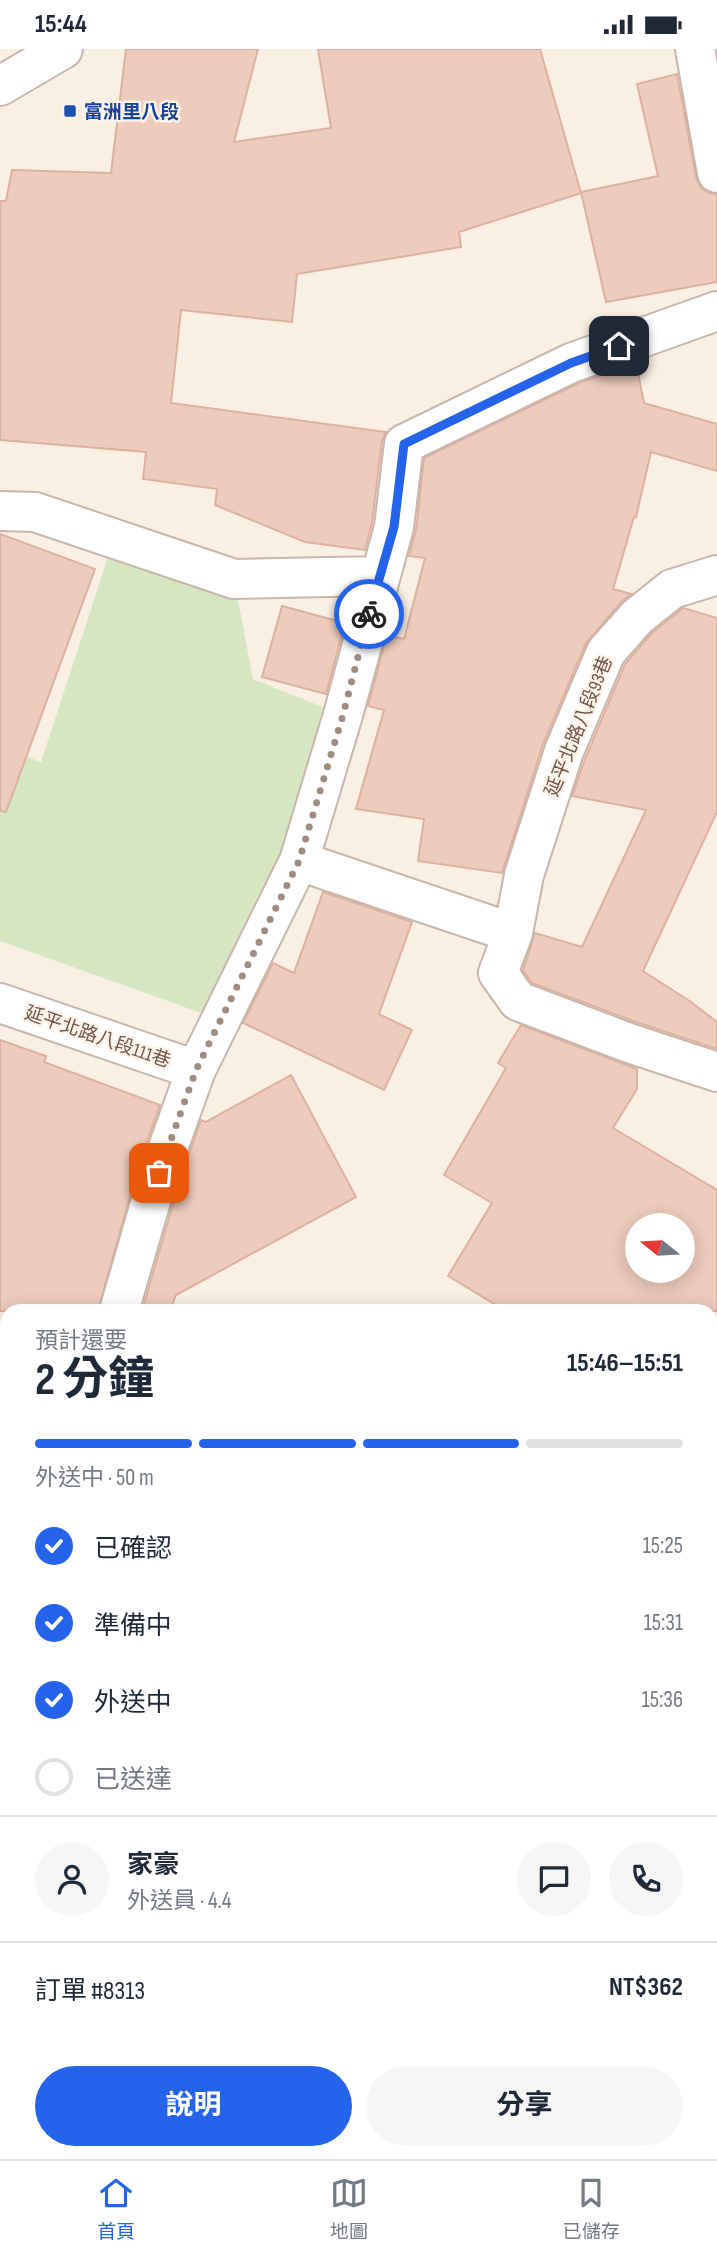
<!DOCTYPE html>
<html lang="zh-TW">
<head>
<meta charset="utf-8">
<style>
  body { margin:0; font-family:"Sofia Sans Condensed","Noto Sans TC",sans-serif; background:#f6f6f7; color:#1f2937; height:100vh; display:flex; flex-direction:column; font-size:26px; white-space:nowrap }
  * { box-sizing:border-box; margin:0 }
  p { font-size:23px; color:#747a83 }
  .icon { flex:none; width:38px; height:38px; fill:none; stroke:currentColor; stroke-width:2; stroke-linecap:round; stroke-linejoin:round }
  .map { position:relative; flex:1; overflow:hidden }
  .drawer { position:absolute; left:0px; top:1255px; width:718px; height:856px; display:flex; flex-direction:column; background:#fff; border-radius:21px 21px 0 0; box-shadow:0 4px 18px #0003 }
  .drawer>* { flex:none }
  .needle { width:46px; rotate:288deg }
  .tools { position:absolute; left:625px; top:1164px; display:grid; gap:14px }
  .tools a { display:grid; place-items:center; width:70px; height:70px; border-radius:50%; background:#fff; box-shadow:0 4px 18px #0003; font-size:35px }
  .pin { position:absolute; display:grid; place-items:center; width:60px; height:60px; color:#fff; margin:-30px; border-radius:14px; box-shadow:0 4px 10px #0006 }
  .courier { position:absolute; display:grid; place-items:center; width:70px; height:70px; margin:-35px; border:5px solid #2563eb; border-radius:50%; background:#fff; color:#222; box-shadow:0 2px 9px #0007 }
  .headline em { font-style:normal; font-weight:700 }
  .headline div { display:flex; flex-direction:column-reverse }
  .headline { display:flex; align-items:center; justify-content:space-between; height:119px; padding:0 35px }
  h1 { font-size:46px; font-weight:700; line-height:52px }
  .bar { display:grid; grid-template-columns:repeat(4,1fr); gap:10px 7px; align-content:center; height:84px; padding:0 35px }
  .bar i { height:9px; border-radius:5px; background:#e0e1e3 }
  .bar .on { background:#2563eb }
  .bar p { grid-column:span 4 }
  .line { display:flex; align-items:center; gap:18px; padding:0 35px; border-top:2px solid #e0e1e3 }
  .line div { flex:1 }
  .round { display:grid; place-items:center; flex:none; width:74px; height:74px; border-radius:37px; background:#f6f6f7 }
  ol { padding:0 35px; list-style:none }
  li { display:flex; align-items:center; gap:21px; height:77px }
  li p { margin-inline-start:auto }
  li .icon { padding:7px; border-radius:50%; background:#2563eb; color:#fff; stroke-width:4 }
  li:last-child { color:#747a83 }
  li i { width:38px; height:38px; border:4px solid #e0e1e3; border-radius:50% }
  .primary-button { display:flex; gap:14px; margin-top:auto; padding:14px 35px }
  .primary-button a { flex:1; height:80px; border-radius:42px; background:#2563eb; color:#fff; font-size:28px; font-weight:700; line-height:80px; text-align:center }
  .primary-button a+a { background:#f6f6f7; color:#1f2937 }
  .status { display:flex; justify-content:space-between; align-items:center; height:49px; padding:0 35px; background:#fff; direction:ltr }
  .status svg { height:19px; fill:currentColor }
  .menu { display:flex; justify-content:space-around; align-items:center; height:98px; border-top:2px solid #e0e1e3; background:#fff; font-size:19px; color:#747a83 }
  .menu a { display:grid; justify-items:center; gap:4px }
  .menu .on { color:#2563eb }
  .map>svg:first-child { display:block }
  .green { fill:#d5e6c3 }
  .building { fill:#edcbbd; stroke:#deb09f; stroke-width:2; fill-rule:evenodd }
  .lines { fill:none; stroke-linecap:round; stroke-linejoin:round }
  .minor-casing { stroke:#c9b6ab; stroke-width:42 }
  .path { stroke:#d1aea1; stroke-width:4.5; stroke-dasharray:2 5; stroke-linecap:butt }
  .minor { stroke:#fff; stroke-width:38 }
  .done { stroke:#a08b81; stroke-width:7; stroke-dasharray:0 12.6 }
  .route { stroke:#2563eb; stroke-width:9 }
  .transit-dot { fill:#1a4fb4; stroke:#fdf3e9; stroke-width:2.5 }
  .labels { text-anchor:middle; stroke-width:5; stroke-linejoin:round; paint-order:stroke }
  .transit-label { font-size:19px; font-weight:bold; fill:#164399; stroke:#fdf3e9; text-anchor:start }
  .street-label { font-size:19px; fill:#6f554c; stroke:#fdf3e9 }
</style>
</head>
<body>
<div class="status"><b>15:44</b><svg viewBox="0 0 49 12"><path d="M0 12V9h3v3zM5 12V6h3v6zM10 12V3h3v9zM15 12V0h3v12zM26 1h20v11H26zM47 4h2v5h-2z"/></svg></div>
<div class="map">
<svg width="717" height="2110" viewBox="0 0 717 2110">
  <rect width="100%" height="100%" fill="#faefe3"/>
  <path class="green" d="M 114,490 L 234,530 L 253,630 L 343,666 L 221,971 L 0,892 L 0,698 L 41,713 Z"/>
  <path class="building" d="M 126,0 L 258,0 L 234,93 L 331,79 L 318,0 L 540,0 L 581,144 L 459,183 L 461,198 L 297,225 L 292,273 L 181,261 L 171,354 L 386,383 L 382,392 L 372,474 L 365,501 L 305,493 L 215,456 L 217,440 L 143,430 L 146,403 L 0,391 L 0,152 L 6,152 L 12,121 L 111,124 Z
    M 677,25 L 696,128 L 701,139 L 709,144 L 717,145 L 717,233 L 606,253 L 581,143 L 658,127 L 637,35 Z
    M 636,314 L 644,354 L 717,375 L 717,422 L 651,403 L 636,468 L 634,468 L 613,540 L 631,545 L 621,553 L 586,594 L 543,695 L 502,824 L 418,812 L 424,770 L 356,760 L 384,661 L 368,657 L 387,586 L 404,590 L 425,509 L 409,507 L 416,481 L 424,409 L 579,334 Z
    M 0,485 L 95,520 L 6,763 L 0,762 Z
    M 282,557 L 345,574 L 326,645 L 262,628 Z
    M 683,559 L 717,569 L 717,763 L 643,922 L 691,953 L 717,973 L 717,1000 L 636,973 L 532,934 L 523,921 L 535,884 L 582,898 L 646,761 L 572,747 L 585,710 L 625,615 L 652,584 Z
    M 323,843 L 412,873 L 379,965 L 412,981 L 384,1041 L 243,974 L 273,914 L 294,924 Z
    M 521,976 L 637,1020 L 637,1040 L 613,1079 L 717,1141 L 717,1262 L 506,1262 L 448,1227 L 492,1154 L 444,1126 L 506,1019 L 498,1014 ZM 637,1176 L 682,1176 L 682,1222 L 637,1222 Z
    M 0,991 L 46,1007 L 44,1013 L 160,1056 L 138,1118 L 98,1262 L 0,1262 Z
    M 291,1026 L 356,1148 L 176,1246 L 170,1262 L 142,1262 L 180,1131 L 201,1071 L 206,1073 Z"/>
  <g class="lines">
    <defs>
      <path id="minor" d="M 695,0 L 717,124
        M 0,37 L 63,0
        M 0,462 L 35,463 L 234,530 L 379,527
        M 299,812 L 513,884 L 498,924 L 518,952 L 629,994 L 717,1023
        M 513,884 L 524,826 L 564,702 L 606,603 L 637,568 L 672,540 L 717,526
        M 0,954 L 196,1021
        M 119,1262 L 159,1124 L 196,1021 L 299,812 L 343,666 L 394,478 L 404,395 L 571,314 L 717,262
        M 710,1501 L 717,1504
        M 0,1563 L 7,1546
        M 710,1643 L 717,1626
        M 0,1962 L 7,1964
        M 358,2104 L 375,2110
        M 539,2110 L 541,2104"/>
    </defs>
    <use href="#minor" class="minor-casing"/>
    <path class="path" d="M 0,1300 L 7,1302"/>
    <use href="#minor" class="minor"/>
  </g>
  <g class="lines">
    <path class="done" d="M 159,1124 L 196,1021 L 299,812 L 343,666 L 369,565"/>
    <path class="route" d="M 369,565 L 394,478 L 404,395 L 571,314 L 619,297"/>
  </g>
  <rect class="transit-dot" x="63" y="55" width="14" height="14" rx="3.5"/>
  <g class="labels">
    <g class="transit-label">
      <text x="84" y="69">富洲里八段</text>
    </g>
    <g class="street-label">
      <text transform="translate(578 677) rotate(-68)" y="7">延平北路八段93巷</text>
      <text transform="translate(98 987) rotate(19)" y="7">延平北路八段111巷</text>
    </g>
  </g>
</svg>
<div class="tools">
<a><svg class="needle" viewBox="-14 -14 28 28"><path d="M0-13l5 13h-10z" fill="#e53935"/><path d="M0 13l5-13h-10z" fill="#747a83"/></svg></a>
</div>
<div class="pin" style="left:159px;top:1124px;background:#ea580c"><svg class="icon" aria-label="bag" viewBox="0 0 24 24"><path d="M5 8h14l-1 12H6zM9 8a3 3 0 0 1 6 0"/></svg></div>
<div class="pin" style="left:619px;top:297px;background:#1f2937"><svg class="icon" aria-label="home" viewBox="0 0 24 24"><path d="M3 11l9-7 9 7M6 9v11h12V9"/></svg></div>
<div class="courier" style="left:369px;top:565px"><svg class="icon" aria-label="bike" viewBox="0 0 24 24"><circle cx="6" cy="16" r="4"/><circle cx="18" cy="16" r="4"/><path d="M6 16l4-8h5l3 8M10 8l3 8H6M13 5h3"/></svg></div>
<section class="drawer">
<div class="headline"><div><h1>2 分鐘</h1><p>預計還要</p></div><em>15:46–15:51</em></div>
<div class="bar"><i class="on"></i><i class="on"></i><i class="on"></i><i></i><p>外送中 · 50 m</p></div>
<ol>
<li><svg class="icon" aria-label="check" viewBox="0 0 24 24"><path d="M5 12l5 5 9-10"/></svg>已確認<p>15:25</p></li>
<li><svg class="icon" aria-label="check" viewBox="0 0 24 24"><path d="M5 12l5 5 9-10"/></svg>準備中<p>15:31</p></li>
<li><svg class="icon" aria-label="check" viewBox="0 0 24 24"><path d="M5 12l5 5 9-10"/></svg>外送中<p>15:36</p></li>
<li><i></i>已送達</li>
</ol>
<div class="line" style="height:126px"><a class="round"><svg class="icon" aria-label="person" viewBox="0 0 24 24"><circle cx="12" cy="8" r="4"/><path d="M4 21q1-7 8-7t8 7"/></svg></a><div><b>家豪</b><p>外送員 · 4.4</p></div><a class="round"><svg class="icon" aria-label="chat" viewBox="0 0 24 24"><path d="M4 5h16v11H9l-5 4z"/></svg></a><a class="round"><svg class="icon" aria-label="phone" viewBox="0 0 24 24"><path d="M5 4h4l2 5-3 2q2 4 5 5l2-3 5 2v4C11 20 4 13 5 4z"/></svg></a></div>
<div class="line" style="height:91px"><div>訂單 #8313</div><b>NT$362</b></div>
<div class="primary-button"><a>說明</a><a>分享</a></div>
</section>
</div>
<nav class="menu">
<a class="on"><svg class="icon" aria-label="home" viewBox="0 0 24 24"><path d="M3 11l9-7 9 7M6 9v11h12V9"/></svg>首頁</a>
<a><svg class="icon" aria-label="map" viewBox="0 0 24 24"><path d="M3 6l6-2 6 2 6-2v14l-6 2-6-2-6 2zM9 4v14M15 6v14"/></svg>地圖</a>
<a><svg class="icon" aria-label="saved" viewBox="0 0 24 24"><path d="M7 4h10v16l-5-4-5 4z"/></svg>已儲存</a>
</nav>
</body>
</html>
